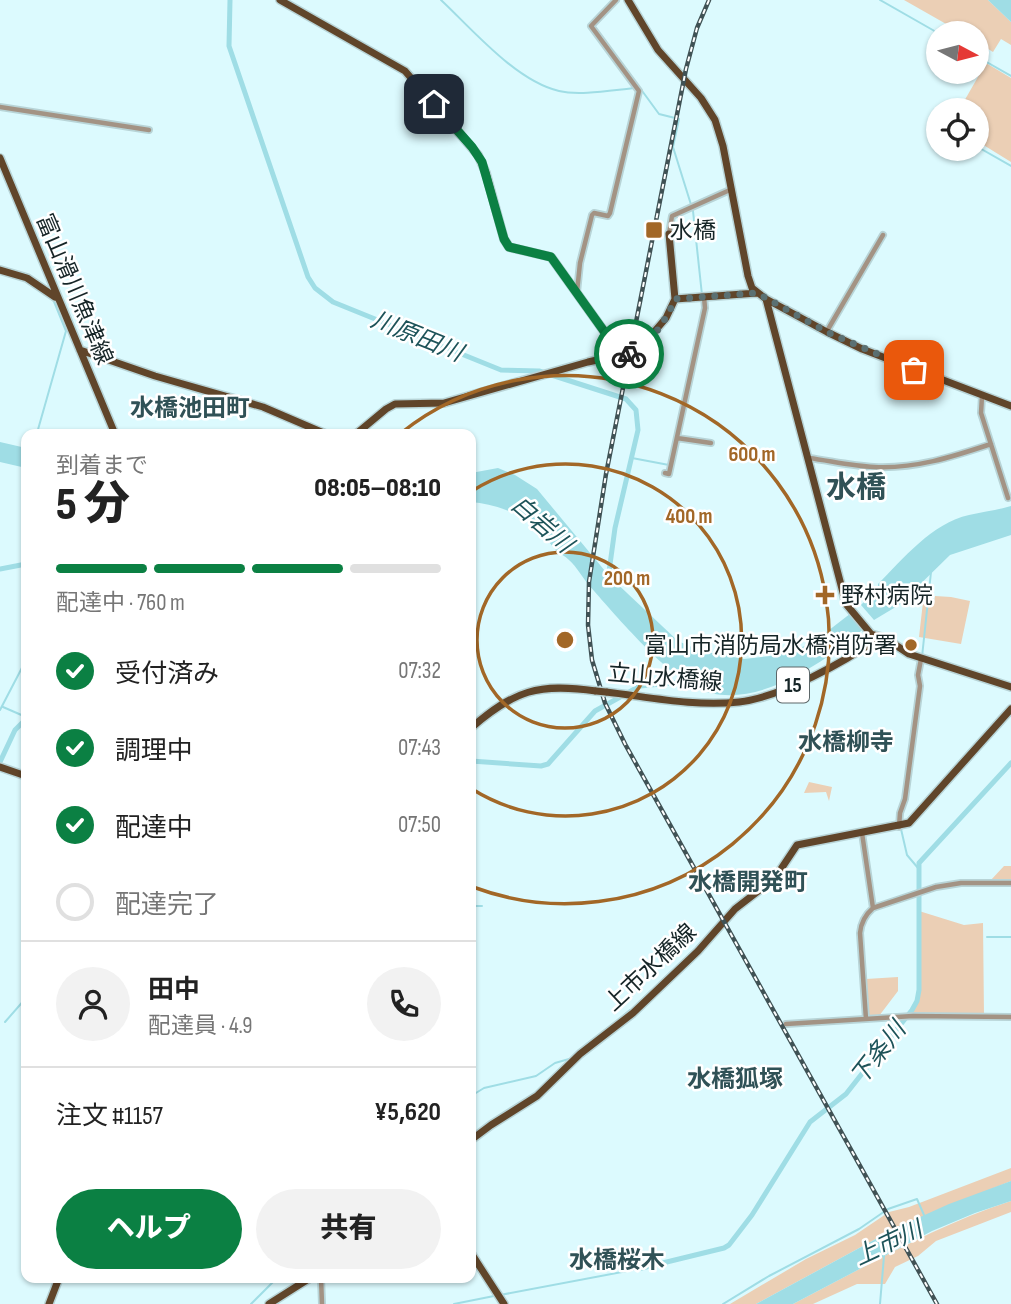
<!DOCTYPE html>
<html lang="ja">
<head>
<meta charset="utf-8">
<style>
  body { margin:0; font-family:"Sofia Sans Condensed","Noto Sans JP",sans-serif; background:#f2f2f2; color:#222; height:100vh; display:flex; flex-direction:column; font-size:26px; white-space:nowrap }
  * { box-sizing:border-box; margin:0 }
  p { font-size:23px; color:#767676 }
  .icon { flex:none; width:38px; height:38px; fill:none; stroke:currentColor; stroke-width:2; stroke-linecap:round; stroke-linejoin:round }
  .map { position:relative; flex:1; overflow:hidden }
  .details { position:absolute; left:21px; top:429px; width:455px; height:854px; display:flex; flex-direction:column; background:#fff; border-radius:14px; box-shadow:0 2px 5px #0004 }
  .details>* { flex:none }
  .needle { width:46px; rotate:97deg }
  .buttons { position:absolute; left:926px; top:21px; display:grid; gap:14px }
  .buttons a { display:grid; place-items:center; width:63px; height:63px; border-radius:50%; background:#fff; box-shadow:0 2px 5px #0004; font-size:35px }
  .pin { position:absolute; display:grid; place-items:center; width:60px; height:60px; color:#fff; margin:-30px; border-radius:14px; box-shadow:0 4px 10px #0006 }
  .courier { position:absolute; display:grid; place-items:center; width:70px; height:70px; margin:-35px; border:5px solid #0b8043; border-radius:50%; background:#fff; color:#222; box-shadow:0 2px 9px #0007 }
  .summary em { font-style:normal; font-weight:800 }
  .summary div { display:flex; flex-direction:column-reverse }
  .summary { display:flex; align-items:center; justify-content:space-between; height:119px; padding:0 35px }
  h1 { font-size:46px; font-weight:800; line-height:52px }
  .bar { display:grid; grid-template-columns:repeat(4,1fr); gap:10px 7px; align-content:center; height:84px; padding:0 35px }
  .bar i { height:9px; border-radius:5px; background:#e0e0e0 }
  .bar .on { background:#0b8043 }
  .bar p { grid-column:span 4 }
  .line { display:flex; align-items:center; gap:18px; padding:0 35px; border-top:2px solid #e0e0e0 }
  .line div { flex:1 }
  .round { display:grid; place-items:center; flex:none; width:74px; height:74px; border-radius:37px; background:#f2f2f2 }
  ol { padding:0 35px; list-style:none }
  li { display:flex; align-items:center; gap:21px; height:77px }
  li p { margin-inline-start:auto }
  li .icon { padding:7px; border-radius:50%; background:#0b8043; color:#fff; stroke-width:4 }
  li:last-child { color:#767676 }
  li i { width:38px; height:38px; border:4px solid #e0e0e0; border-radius:50% }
  .action { display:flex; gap:14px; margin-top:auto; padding:14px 35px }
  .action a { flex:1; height:80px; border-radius:42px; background:#0b8043; color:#fff; font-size:28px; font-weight:800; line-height:80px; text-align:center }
  .action a+a { background:#f2f2f2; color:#222 }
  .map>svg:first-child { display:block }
  .green { fill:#ebcfb5 }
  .water { fill:#9fdde5 }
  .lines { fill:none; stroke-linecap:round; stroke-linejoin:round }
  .stream { stroke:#9fdde5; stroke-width:2 }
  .river { stroke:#9fdde5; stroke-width:5 }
  .minor-casing { stroke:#b8d4d7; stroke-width:8 }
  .major-casing { stroke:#b8d4d7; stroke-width:10 }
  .minor { stroke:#a39384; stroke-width:4.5 }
  .major { stroke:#60452a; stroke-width:7 }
  .rail-casing { stroke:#405255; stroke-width:4.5 }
  .rail { stroke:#fff; stroke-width:2; stroke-dasharray:5; stroke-linecap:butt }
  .major-bridge-casing { stroke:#b8d4d7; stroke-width:10; stroke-linecap:butt }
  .major-bridge { stroke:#60452a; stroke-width:7 }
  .done { stroke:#5b7072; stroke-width:7; stroke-dasharray:0 12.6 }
  .route { stroke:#0b8043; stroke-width:9 }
  .ring { fill:none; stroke:#a26727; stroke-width:3.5 }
  .poi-dot { fill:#a26727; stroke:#fff; stroke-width:2.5 }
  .labels { text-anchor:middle; stroke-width:5; stroke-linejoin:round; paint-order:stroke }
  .shield { fill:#fff; stroke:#5c6668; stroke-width:2 }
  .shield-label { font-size:21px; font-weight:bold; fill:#162527 }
  .poi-label { font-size:23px; fill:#162527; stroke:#fff; text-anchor:start }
  .street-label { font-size:23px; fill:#162527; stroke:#fff }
  .water-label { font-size:24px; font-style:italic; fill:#1d5359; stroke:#fff }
  .neighbourhood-label { font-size:24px; font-weight:bold; fill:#305156; stroke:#fff }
  .district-label { font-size:30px; font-weight:bold; fill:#305156; stroke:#fff }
  .centre { fill:#a26727; stroke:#fff; stroke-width:3.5 }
  .ring-label { font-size:21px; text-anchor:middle; font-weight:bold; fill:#a26727; stroke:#fff; stroke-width:5; stroke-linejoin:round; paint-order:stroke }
</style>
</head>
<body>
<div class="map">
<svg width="1011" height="1304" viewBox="0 0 1011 1304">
  <rect width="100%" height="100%" fill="#dcfafe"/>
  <path class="green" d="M 904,0 L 988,0 L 1011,22 L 1011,45 L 1001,39 L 993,52 L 977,42 L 976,33 L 962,33 Z
    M 986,63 L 1011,78 L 1011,162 L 977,141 L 976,110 L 959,110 Z
    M 935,596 L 951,597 L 970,601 L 961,644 L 919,637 L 923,602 L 934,603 Z
    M 809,782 L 832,787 L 829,801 L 826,792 L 804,793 Z
    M 1004,866 L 1011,866 L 1011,880 L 990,881 Z
    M 919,911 L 964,925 L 983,923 L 984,1016 L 912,1014 L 919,990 Z
    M 898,977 L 898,991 L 879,1016 L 868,1017 L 866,979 Z
    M 1011,1168 L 1011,1181 L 898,1227 L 756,1304 L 730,1304 L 806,1259 L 855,1235 L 889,1212 L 909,1207 Z
    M 1011,1201 L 1011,1212 L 936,1241 L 918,1256 L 895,1267 L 885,1284 L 857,1284 L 813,1304 L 793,1304 C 865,1267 934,1226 1011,1201 Z"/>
  <path class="water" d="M 988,0 L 1011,0 L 1011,22 Z
    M 0,442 L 26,448 L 26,468 L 0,462 Z
    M 498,468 L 515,475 L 537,489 L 610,577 L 678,641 L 701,651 L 744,659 L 778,655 L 811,644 L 855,610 L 868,625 C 828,660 753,715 696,688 C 666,674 612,612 589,585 C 582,577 577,567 569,560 C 565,556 560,554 556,550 C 549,543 543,533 535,526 C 518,512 493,504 471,502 L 471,473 Z
    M 1011,506 L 1011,535 L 950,555 L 899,605 L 874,620 L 861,605 L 878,587 L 878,584 C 903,559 932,523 969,515 C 983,512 997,510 1011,506 Z
    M 1011,1181 L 1011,1201 L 975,1213 L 932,1231 L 793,1304 L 756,1304 L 898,1227 L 949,1204 Z"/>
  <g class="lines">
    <path class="stream" d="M 441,0 C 473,30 516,81 559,91 C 580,96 613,90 635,88
      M 880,0 L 938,33
      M 976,56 L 1011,76
      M 640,88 L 659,114 L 679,119 L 673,147 L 693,211 L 702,295
      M 976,146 L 1011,166
      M 696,340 L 698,328
      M 42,434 L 37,433 L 66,331 L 53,299
      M 632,458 L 669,465
      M 922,657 L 931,572
      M 3,707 L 26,717
      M 0,710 L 26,660
      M 901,829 L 907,855 L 918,868
      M 471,906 L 482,906
      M 987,937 L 1011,937
      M 623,1016 L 630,1010
      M 5,1022 L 26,998
      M 471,1096 L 484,1088 L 536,1076 L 555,1063 L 569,1059
      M 500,1295 L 638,1269
      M 251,1304 L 277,1278
      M 454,1304 L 494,1296
      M 723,1304 L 769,1276 L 859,1229 L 888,1209 L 917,1199 L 924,1215
      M 880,1304 L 884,1256"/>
    <path class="river" d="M 230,0 L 229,46 L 308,277 L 315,288 L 333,302 L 501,370 L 539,371 L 626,399 L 636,410 L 638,430 L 615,528 L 608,579
      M 0,569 L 26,564
      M 471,761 L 541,766 L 548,764 L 595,711 L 640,686 L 682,682 L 691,677
      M 0,762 L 15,730 L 26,719
      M 638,1269 L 724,1248 L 729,1245 L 752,1215 L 810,1122 L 846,1094 L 912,1010 L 917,1001 L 919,990 L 919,863 L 1011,763"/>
    <defs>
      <path id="minor" d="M 0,107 L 149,130
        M 669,234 L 672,216 L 732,189
        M 577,292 L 580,263 L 592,215 L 594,213 L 608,216 L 610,213 L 639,91 L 591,26 L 616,0
        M 827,331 L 883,235
        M 982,396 L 981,413 L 1008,498
        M 677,438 L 711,443
        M 809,458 C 831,461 852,466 874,467 C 915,469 952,457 991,444
        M 665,473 L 669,474 L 705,308 L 704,297
        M 899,827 L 900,813 L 905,799 L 920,686 L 918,675 L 921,659
        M 862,833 L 873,908
        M 866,1019 L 860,933 C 861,922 865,915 873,908 L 936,887 L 961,883 L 1011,883
        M 786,1024 L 913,1016 L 1011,1017
        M 321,1278 L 322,1304"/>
      <path id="major" d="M 280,0 L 405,71 L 478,155 L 486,173 L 504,239 L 509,247 L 551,257 L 621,355
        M 628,0 L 658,50 L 701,98 L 715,120 L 723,146 L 748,276 L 752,288 L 766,299 L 827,332 L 862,349 L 1011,406
        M 0,158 L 115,434
        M 0,270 L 27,278 L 55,297
        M 675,299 L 757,293
        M 766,299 L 846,604 L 871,634 L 885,638 L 909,654 L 1011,687
        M 80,350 L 155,376 L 263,407 L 326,434
        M 356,434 L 386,409 L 395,404 L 444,403 L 588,362 L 638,351 L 666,318 L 675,299 L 669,234
        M 606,692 C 649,697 695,707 739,702 C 782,697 844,662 879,638
        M 471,728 C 515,690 538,683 596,691
        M 0,767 L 26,776
        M 471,1140 L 491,1125 L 537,1096 L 580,1054 L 633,1013 L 698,951 L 735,909 L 775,878 L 797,845 L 909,823 L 1011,709
        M 471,1253 L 504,1304
        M 49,1304 L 59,1278
        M 269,1304 L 310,1278"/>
    </defs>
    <use href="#minor" class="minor-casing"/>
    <use href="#major" class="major-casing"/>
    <use href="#minor" class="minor"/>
    <use href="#major" class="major"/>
    <defs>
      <path id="rail" d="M 709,0 L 697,28 L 686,69 L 606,474 L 589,582 L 588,625 L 592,660 L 605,703 L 625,744 L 937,1304"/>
    </defs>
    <use href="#rail" class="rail-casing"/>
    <use href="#rail" class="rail"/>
    <defs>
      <path id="major-bridge" d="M 596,691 L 606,692"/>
    </defs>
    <use href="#major-bridge" class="major-bridge-casing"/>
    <use href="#major-bridge" class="major-bridge"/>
  </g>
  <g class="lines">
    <path class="done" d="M 629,354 C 648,349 668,317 675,299 L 757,293 L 827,332 L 914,370"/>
    <path class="route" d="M 434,104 L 472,147 L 482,162 L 504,239 L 509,247 L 551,257 L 621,355 L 629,354"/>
  </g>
  <g class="ring">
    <circle cx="565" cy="640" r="88"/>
    <path d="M472 491A176 176 0 1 1 472 789"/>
    <path d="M401 433A264 264 0 1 1 473 887"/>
  </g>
  <g class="poi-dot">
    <rect x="645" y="221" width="18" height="18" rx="3.5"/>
    <path d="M821.5 584.5h7v7h7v7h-7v7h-7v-7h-7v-7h7z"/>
    <circle cx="911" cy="645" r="7"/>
  </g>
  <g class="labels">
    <rect class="shield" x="777" y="667.5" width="32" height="35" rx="5"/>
    <g class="shield-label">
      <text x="793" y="692">15</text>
    </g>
    <g class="poi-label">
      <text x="670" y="238">水橋</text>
      <text x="841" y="603">野村病院</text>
      <text x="897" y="653" text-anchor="end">富山市消防局水橋消防署</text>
    </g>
    <g class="street-label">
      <text transform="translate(75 289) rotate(67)" y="8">富山滑川魚津線</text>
      <text transform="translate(665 677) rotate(5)" y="8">立山水橋線</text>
      <text transform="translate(650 967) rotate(-43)" y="8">上市水橋線</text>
    </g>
    <g class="water-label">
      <text transform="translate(417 336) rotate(22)" y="8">川原田川</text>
      <text transform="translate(542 524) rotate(41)" y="8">白岩川</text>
      <text transform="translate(878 1053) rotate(-52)" y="8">下条川</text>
      <text transform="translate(888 1243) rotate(-25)" y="8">上市川</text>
    </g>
    <g class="neighbourhood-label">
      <text x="190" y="416">水橋池田町</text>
      <text x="846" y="750">水橋柳寺</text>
      <text x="748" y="890">水橋開発町</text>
      <text x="735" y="1087">水橋狐塚</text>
      <text x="617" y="1268">水橋桜木</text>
    </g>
    <g class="district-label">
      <text x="856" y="497">水橋</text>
    </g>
  </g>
  <circle cx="565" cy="640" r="10" class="centre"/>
  <g class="ring-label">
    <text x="752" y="461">600 m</text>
    <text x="689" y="523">400 m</text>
    <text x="627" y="585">200 m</text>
  </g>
</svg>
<div class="buttons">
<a><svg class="needle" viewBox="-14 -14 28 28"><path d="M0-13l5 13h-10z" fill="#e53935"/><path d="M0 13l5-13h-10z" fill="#767676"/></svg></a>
<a><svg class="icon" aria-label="locate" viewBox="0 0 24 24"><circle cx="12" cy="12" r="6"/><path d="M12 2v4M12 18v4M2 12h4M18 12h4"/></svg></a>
</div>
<div class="pin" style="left:914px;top:370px;background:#ea580c"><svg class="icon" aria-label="bag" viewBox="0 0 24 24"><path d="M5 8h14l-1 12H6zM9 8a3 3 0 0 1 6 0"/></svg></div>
<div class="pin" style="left:434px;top:104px;background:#1f2937"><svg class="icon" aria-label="home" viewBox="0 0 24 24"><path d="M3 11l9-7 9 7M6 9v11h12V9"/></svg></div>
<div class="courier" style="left:629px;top:354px"><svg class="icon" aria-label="bike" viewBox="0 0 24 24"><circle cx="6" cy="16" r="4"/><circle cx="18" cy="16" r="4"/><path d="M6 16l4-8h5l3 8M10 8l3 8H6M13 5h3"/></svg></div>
<section class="details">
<div class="summary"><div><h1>5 分</h1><p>到着まで</p></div><em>08:05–08:10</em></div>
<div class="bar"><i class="on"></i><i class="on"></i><i class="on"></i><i></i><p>配達中 · 760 m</p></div>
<ol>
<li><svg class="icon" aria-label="check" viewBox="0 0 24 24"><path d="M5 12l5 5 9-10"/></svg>受付済み<p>07:32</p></li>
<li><svg class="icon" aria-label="check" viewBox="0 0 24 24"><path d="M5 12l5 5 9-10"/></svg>調理中<p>07:43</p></li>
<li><svg class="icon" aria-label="check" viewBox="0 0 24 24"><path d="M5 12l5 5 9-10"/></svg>配達中<p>07:50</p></li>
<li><i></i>配達完了</li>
</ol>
<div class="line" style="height:126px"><a class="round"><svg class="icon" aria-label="person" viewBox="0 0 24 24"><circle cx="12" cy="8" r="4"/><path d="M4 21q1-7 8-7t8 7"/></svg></a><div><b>田中</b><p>配達員 · 4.9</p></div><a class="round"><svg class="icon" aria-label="phone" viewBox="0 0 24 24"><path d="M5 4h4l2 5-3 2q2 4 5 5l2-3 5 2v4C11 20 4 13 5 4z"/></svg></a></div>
<div class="line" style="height:91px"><div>注文 #1157</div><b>¥5,620</b></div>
<div class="action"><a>ヘルプ</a><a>共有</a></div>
</section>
</div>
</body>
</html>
